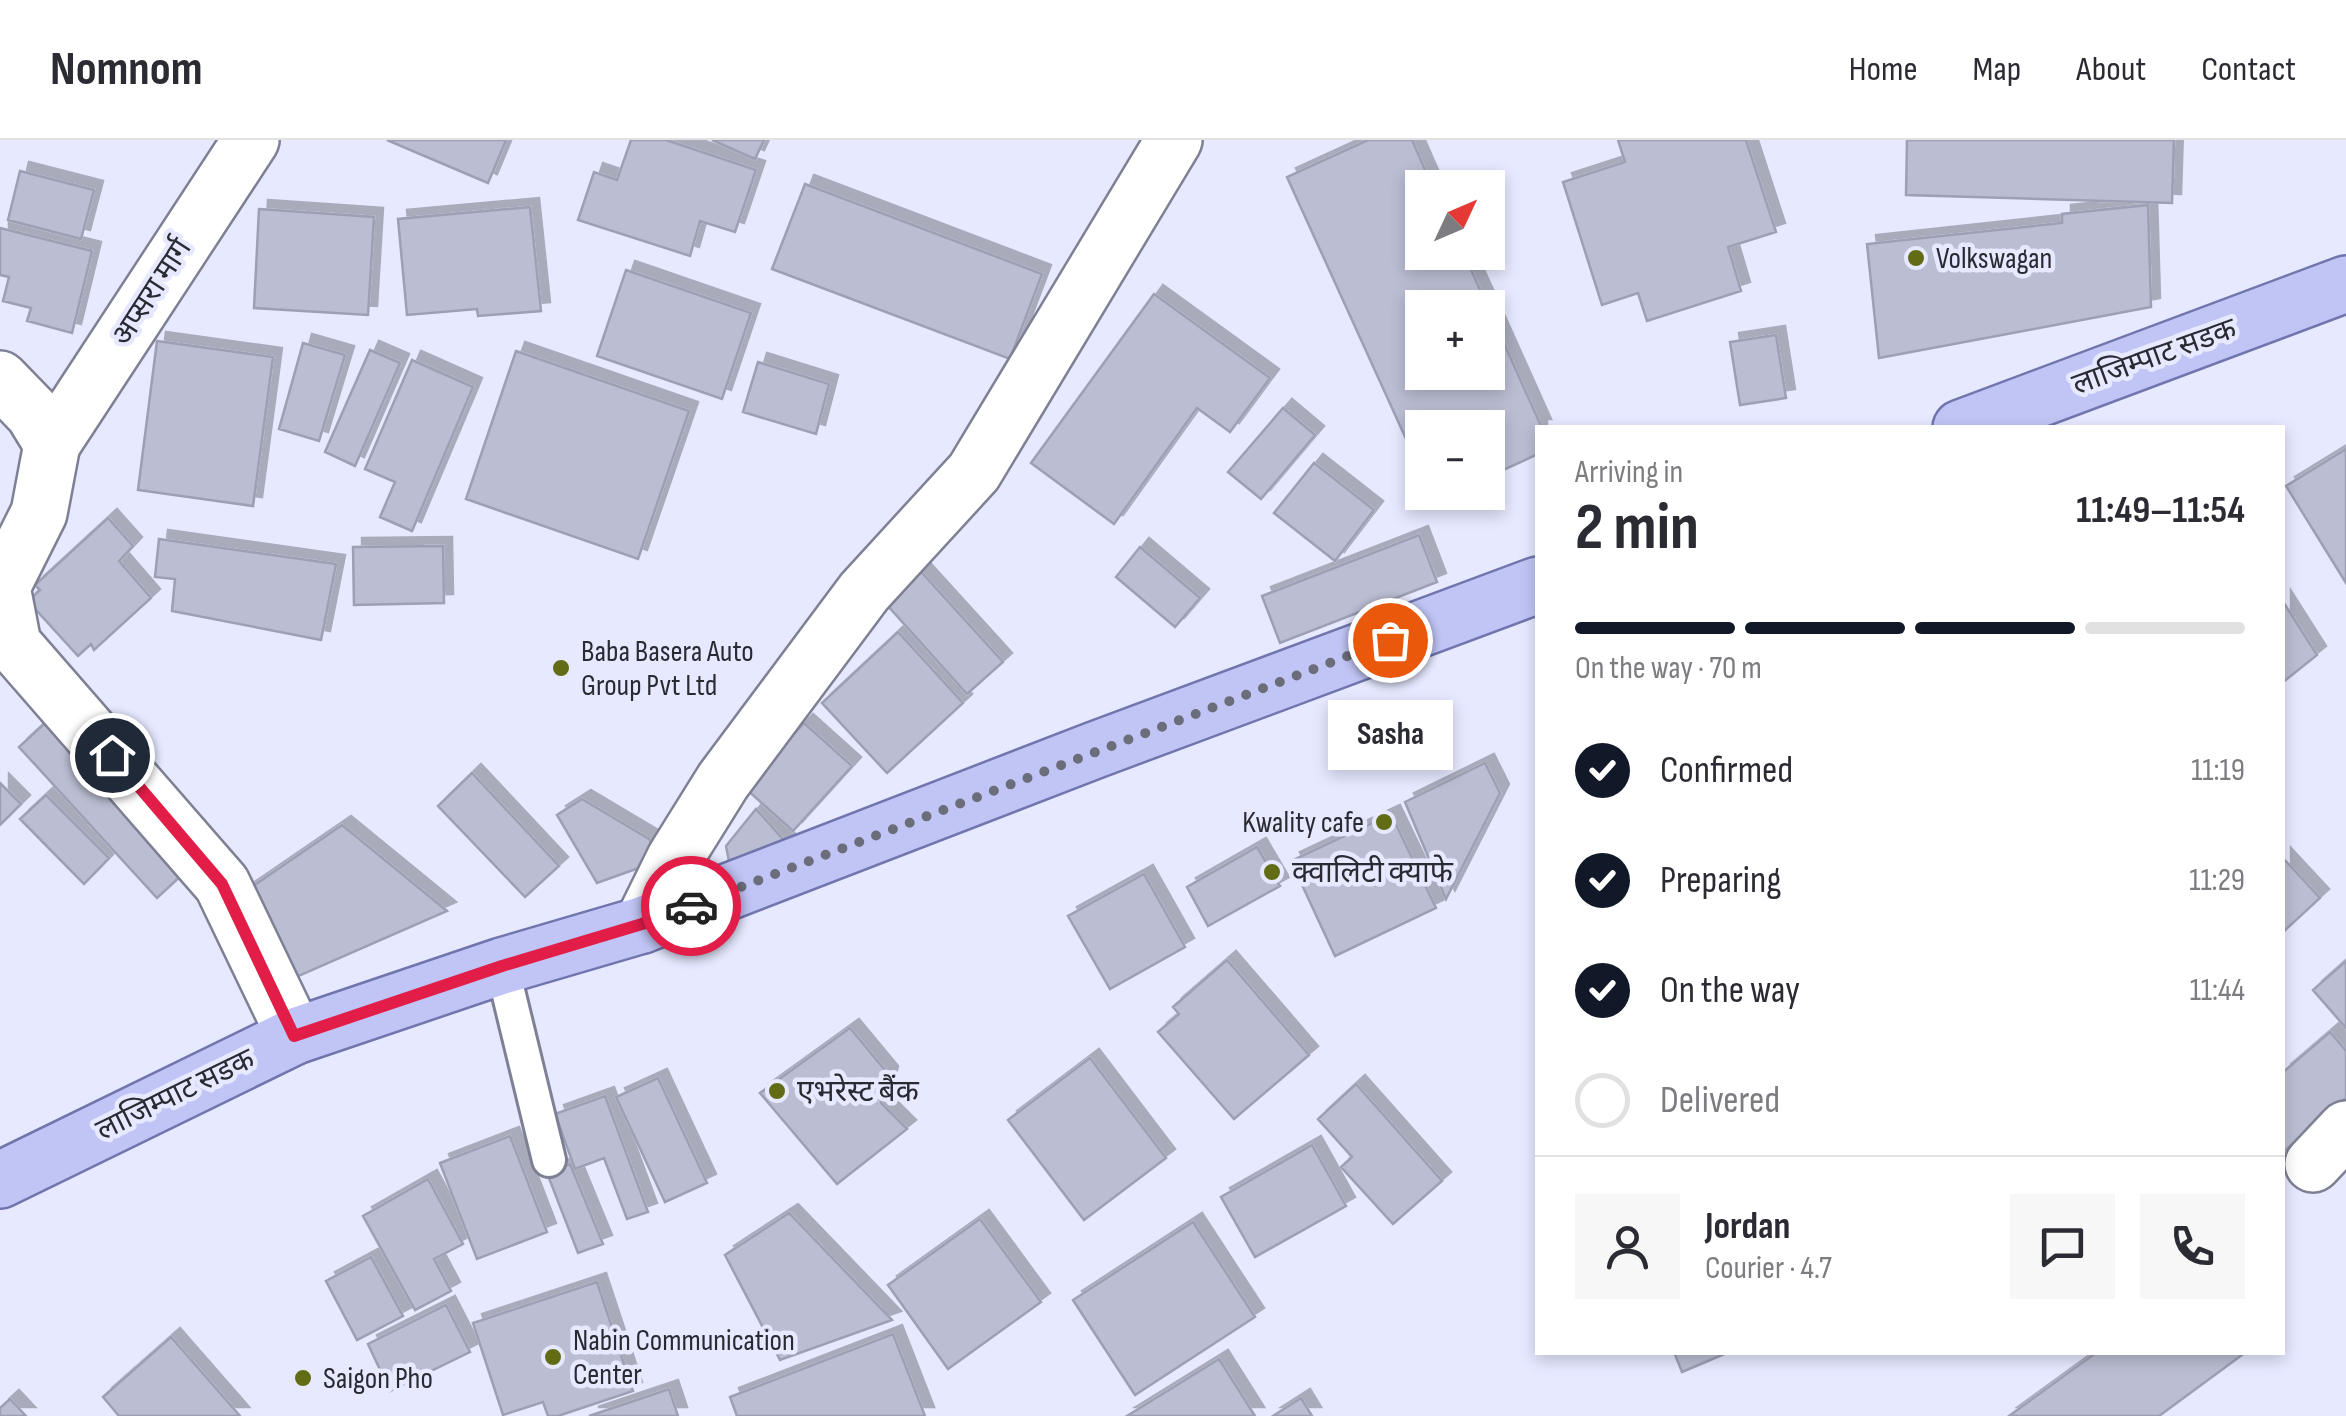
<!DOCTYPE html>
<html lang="en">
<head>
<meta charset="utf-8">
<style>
  body { margin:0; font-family:"Sofia Sans Condensed","Noto Sans Devanagari",sans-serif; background:#f7f7f7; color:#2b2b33; height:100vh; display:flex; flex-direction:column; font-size:38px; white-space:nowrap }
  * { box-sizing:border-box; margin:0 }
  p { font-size:32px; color:#7c7c81 }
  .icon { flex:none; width:55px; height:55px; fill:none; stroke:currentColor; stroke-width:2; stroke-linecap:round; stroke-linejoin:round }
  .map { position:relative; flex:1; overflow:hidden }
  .details { position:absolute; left:1535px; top:285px; width:750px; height:930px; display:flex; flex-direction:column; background:#fff; border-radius:0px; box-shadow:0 5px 15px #0003 }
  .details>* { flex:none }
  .needle { width:65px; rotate:46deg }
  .controls { position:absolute; left:1405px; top:30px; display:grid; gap:20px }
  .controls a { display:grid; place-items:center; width:100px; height:100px; border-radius:0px; background:#fff; box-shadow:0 5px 15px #0003; font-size:50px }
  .pin { position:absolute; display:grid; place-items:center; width:85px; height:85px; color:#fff; margin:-42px; border:5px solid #fff; border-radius:50%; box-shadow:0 2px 10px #0007 }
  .courier { position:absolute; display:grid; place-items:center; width:100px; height:100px; margin:-50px; border:8px solid #e11d48; border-radius:50%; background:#fff; color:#222; box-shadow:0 2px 12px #0007 }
  .bubble { position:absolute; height:70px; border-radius:0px; background:#fff; box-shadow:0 5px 15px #0003; font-size:32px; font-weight:700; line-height:70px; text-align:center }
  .summary em { font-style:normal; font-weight:700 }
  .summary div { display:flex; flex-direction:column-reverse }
  .summary { display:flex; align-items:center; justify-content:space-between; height:170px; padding:0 40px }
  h1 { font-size:65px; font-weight:700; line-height:75px }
  .bar { display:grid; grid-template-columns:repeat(4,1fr); gap:15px 10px; align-content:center; height:120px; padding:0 40px }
  .bar i { height:12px; border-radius:8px; background:#e1e1e2 }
  .bar .on { background:#111827 }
  .bar p { grid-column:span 4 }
  .line { display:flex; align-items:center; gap:25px; padding:0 40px; border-top:2px solid #e1e1e2 }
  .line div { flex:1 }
  .round { display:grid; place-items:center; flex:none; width:105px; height:105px; border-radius:0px; background:#f7f7f7 }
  ol { padding:0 40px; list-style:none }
  li { display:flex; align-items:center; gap:30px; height:110px }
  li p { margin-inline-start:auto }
  li .icon { padding:10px; border-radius:50%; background:#111827; color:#fff; stroke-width:4 }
  li:last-child { color:#7c7c81 }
  li i { width:55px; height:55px; border:5px solid #e1e1e2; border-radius:50% }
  header { display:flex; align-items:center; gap:60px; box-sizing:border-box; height:140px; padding:0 50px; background:#fff; border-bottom:2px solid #e1e1e2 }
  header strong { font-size:48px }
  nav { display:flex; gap:55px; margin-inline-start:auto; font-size:35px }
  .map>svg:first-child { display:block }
  .building { fill:#bbbed3; stroke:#9da0b4; stroke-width:2.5; fill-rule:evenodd; filter:url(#shadow) }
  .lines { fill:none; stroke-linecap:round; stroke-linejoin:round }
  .service-casing { stroke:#7e8194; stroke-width:38 }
  .minor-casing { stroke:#7e8194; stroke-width:60 }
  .tertiary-casing { stroke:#7e8194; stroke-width:60 }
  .primary-casing { stroke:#7075ad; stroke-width:60 }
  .service { stroke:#fff; stroke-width:32 }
  .minor { stroke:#fff; stroke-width:55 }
  .tertiary { stroke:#fff; stroke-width:55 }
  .primary { stroke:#c1c5f5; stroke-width:55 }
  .done { stroke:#6b6d7a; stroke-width:10; stroke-dasharray:0 18 }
  .route { stroke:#e11d48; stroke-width:12 }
  .poi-dot { fill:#616c14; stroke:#e6e9ff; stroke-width:4 }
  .labels { text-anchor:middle; stroke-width:9; stroke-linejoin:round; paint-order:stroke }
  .poi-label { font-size:30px; fill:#292a32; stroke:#e6e9ff; text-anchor:start }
  .street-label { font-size:30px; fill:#292a32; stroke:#e6e9ff }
</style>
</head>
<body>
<header>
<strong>Nomnom</strong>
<nav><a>Home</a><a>Map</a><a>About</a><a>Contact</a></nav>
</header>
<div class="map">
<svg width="2346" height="1276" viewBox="0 0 2346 1276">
  <defs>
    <filter id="shadow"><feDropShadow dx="9" dy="-9" stdDeviation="0" flood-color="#0004"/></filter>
  </defs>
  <rect width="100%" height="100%" fill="#e6e9ff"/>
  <path class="building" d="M 387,0 L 506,0 L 488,43 Z
    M 631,0 L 666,0 L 756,30 L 735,92 L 700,81 L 690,116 L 578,80 L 594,32 L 617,40 Z
    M 712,0 L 764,0 L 755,19 Z
    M 1368,0 L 1412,0 L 1433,48 L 1422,48 L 1422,112 L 1463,112 L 1542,288 L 1538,288 L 1538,314 L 1488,337 L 1488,288 L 1422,288 L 1422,334 L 1287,37 ZM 1422,168 L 1488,168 L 1488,232 L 1422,232 Z
    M 1618,0 L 1746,0 L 1776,92 L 1728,107 L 1741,151 L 1647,181 L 1638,153 L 1602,165 L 1563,42 L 1625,22 Z
    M 1907,0 L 2174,0 L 2172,63 L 1906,55 Z
    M 20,31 L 94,50 L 81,99 L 8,80 Z
    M 805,44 L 1042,134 L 1010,219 L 772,129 Z
    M 2148,65 L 2151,167 L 1879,218 L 1867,104 L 2062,83 L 2062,74 Z
    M 530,67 L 541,171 L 478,176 L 477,169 L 407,175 L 398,79 Z
    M 259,69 L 374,77 L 368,175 L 254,168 Z
    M 0,88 L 92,111 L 72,193 L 27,181 L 31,168 L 3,161 L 9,137 L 0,135 Z
    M 626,130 L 751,173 L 722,259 L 597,216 Z
    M 1154,154 L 1270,238 L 1230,292 L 1197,268 L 1114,384 L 1031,323 Z
    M 1776,195 L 1786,258 L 1740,265 L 1730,202 Z
    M 157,201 L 273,217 L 253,366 L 138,350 Z
    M 303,203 L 345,215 L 319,301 L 279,289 Z
    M 370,210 L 400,223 L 355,326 L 325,312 Z
    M 516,211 L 689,271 L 638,419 L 466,359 Z
    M 412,220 L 473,247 L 412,391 L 380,377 L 395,342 L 365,329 Z
    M 758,222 L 829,244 L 816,294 L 743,272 Z
    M 1283,268 L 1315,295 L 1261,359 L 1228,332 Z
    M 2346,309 L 2346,443 L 2286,346 Z
    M 1314,323 L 1374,370 L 1335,421 L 1274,373 Z
    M 108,378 L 133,406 L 119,421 L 151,458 L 94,510 L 91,504 L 78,516 L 28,461 L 40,450 L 35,445 Z
    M 1419,395 L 1437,442 L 1280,503 L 1262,456 Z
    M 159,399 L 336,424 L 321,500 L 172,471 L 175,439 L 155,437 Z
    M 443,406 L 444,463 L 354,465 L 353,407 Z
    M 1140,407 L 1200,458 L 1175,487 L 1116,437 Z
    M 914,424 L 1003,522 L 967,554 L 879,456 Z
    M 2282,460 L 2317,515 L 2282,543 Z
    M 898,492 L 963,563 L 887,633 L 822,563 Z
    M 45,583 L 183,734 L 157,758 L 19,607 Z
    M 804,583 L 852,626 L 793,691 L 745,648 Z
    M 1485,623 L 1500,653 L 1446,759 L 1405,662 Z
    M 472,633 L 559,726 L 525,757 L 438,666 Z
    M 0,643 L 21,664 L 0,685 Z
    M 46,655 L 109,718 L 84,744 L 20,679 Z
    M 582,659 L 649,699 L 661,720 L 597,743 L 557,675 Z
    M 756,669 L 798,716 L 733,742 L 726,706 Z
    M 1391,674 L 1436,768 L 1335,816 L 1291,721 Z
    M 342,685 L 447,771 L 294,838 L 246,751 Z
    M 1257,707 L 1280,746 L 1208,786 L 1187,747 Z
    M 2282,717 L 2320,758 L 2282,793 Z
    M 1144,734 L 1185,807 L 1110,849 L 1068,776 Z
    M 1227,820 L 1309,915 L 1234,979 L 1158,892 L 1179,874 L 1173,867 Z
    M 2346,821 L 2346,888 L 2313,850 Z
    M 850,888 L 889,935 L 881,963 L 907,989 L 837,1044 L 760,953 Z
    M 2330,892 L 2346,911 L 2346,958 L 2282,1013 L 2282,933 Z
    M 1090,918 L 1166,1018 L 1084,1080 L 1008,980 Z
    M 658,938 L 707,1043 L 665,1062 L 616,957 Z
    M 1356,944 L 1442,1041 L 1393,1084 L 1341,1027 L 1352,1017 L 1318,979 Z
    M 605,956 L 648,1072 L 627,1079 L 604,1018 L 575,1029 L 555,974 Z
    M 510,996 L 547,1092 L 477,1119 L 440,1023 Z
    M 1312,1005 L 1346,1066 L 1255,1117 L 1221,1057 Z
    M 570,1024 L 603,1104 L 578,1113 L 547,1033 Z
    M 428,1039 L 463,1104 L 434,1119 L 451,1151 L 415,1170 L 363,1076 Z
    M 789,1073 L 892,1180 L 780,1220 L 725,1115 Z
    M 980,1079 L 1041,1162 L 948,1229 L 888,1145 Z
    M 1193,1082 L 1255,1177 L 1135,1255 L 1073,1160 Z
    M 371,1117 L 403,1176 L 357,1200 L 326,1141 Z
    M 597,1142 L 633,1251 L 558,1276 L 548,1276 L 543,1262 L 503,1275 L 473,1183 Z
    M 446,1165 L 470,1212 L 390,1251 L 368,1204 Z
    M 893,1194 L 925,1276 L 737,1276 L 730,1257 Z
    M 171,1197 L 240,1276 L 119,1276 L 103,1257 Z
    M 1674,1212 L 1729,1212 L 1682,1232 Z
    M 2097,1212 L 2246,1212 L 2159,1276 L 2009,1276 Z
    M 1219,1219 L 1255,1276 L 1127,1276 Z
    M 669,1249 L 678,1276 L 589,1276 Z
    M 1301,1258 L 1312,1276 L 1273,1276 Z
    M 10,1259 L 26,1276 L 0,1276 L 0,1268 Z"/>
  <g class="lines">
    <defs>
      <path id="service" d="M 502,826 L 549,1020"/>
      <path id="minor" d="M 52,304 L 251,0
        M 642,785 L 675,718 L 723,641 L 864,452 L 974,332 L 1174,0
        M 2313,1024 L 2346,989"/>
      <path id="tertiary" d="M 0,239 L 33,273 L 52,304 L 39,373 L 2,447 L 13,504 L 222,744 L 295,896"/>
      <path id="primary" d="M 1961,288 L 2346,144
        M 0,1040 L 295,896 L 502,826 L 642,785 L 1095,610 L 1538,445"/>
    </defs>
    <use href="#service" class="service-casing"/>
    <use href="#minor" class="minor-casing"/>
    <use href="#tertiary" class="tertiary-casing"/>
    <use href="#primary" class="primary-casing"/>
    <use href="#service" class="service"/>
    <use href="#minor" class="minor"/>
    <use href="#tertiary" class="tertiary"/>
    <use href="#primary" class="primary"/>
  </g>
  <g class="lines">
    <path class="done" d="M 691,766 L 1390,500"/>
    <path class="route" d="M 112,615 L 222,744 L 294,896 L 502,826 L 642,784 L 691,766"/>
  </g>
  <g class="poi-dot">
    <circle cx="1916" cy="118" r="10"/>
    <circle cx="561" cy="528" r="10"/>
    <circle cx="1384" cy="682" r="10"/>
    <circle cx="1272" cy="732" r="10"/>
    <circle cx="777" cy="951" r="10"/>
    <circle cx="553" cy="1217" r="10"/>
    <circle cx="303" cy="1238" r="10"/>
  </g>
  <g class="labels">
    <g class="poi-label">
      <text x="1936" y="128">Volkswagan</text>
      <text x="581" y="521">Baba Basera Auto<tspan x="581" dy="34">Group Pvt Ltd</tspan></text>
      <text x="1364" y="692" text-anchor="end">Kwality cafe</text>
      <text x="1292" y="742">क्वालिटी क्याफे</text>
      <text x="797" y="961">एभरेस्ट बैंक</text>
      <text x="573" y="1210">Nabin Communication<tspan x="573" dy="34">Center</tspan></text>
      <text x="323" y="1248">Saigon Pho</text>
    </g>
    <g class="street-label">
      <text transform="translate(151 152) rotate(-57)" y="10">अप्सरा मार्ग</text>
      <text transform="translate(2154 216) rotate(-20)" y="10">लाजिम्पाट सडक</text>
      <text transform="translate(175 954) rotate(-26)" y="10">लाजिम्पाट सडक</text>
    </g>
  </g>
</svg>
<div class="controls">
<a><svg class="needle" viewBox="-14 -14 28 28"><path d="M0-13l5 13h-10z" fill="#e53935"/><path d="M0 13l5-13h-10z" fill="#7c7c81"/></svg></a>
<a>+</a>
<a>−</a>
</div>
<div class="pin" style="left:1390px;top:500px;background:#ea580c"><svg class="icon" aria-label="bag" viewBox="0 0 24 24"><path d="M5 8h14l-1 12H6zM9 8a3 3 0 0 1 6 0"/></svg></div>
<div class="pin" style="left:112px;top:615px;background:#1f2937"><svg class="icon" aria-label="home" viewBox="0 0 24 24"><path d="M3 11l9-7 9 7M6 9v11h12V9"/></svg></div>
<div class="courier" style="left:691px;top:766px"><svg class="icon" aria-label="car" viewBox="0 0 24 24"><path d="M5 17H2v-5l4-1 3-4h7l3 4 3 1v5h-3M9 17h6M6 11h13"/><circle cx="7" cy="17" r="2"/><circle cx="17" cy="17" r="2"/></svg></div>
<div class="bubble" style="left:1328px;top:560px;width:125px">Sasha</div>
<section class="details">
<div class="summary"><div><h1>2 min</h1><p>Arriving in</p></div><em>11:49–11:54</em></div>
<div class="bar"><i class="on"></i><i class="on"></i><i class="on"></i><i></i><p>On the way · 70 m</p></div>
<ol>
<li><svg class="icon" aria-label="check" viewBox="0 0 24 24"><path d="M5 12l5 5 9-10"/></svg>Confirmed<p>11:19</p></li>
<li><svg class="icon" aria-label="check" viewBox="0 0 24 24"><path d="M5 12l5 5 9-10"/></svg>Preparing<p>11:29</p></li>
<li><svg class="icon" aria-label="check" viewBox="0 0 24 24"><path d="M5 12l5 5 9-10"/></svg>On the way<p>11:44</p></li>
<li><i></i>Delivered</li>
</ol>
<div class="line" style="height:180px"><a class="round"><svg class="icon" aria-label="person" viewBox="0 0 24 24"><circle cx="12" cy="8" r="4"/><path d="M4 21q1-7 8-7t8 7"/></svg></a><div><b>Jordan</b><p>Courier · 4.7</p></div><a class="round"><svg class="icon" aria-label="chat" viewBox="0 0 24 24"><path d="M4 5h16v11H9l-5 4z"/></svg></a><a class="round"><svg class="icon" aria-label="phone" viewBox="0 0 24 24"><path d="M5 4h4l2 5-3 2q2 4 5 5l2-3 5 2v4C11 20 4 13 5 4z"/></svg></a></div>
</section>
</div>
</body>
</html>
